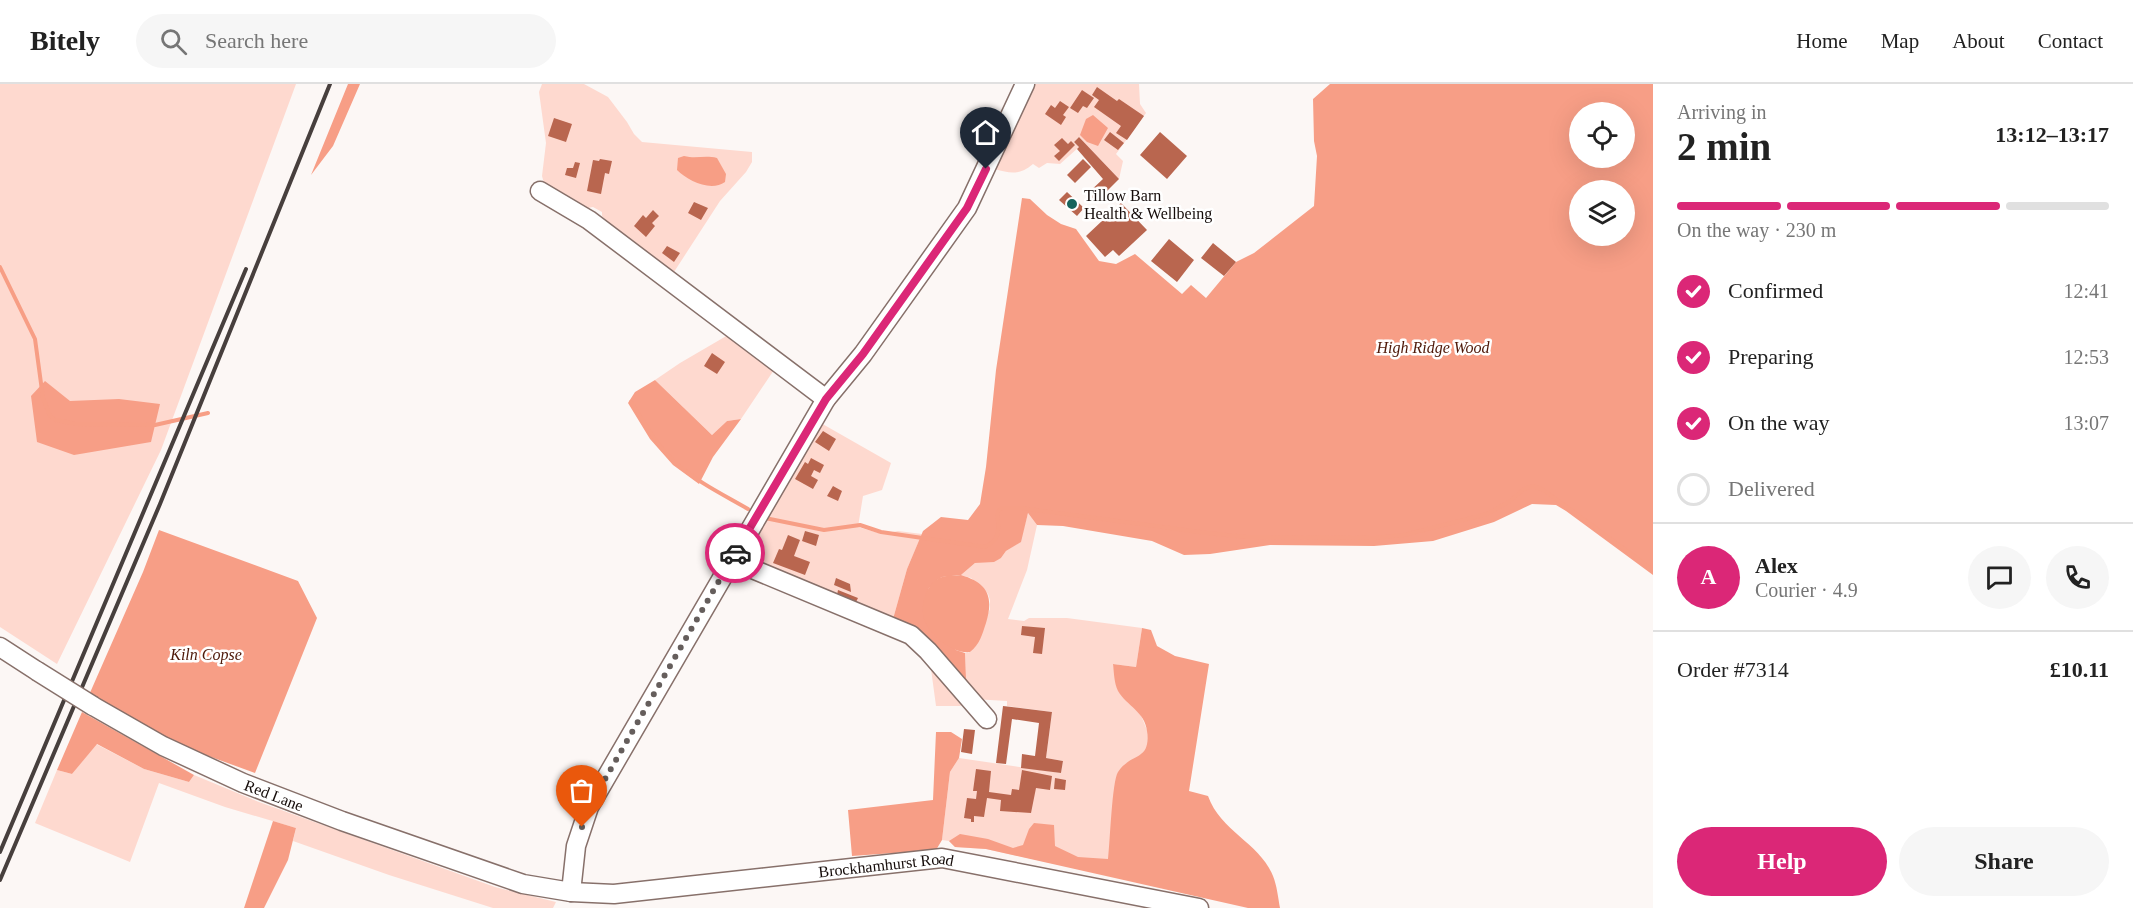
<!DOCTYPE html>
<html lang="en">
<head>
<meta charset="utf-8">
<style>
  body { margin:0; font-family:Georgia,serif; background:#f6f6f6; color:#222; height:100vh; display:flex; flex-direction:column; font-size:22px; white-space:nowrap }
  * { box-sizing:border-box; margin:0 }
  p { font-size:20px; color:#767676 }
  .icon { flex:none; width:33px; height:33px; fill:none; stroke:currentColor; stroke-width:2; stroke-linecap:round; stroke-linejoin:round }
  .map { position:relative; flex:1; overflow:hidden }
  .drawer { display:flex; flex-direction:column; background:#fff; width:480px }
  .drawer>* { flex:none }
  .tools { position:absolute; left:1569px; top:18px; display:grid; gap:12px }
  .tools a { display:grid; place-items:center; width:66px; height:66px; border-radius:50%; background:#fff; box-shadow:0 6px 24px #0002; font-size:30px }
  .pin { position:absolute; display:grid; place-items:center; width:51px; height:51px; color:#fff; margin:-62px -26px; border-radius:50% 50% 50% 0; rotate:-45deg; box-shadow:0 0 6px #0007 }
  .pin .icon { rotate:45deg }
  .courier { position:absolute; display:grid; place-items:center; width:60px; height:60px; margin:-30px; border:4px solid #db2777; border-radius:50%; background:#fff; color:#222; box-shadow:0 2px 8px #0007 }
  .summary em { font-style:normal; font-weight:700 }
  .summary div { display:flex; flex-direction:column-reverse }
  .summary { display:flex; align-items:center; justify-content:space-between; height:102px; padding:0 24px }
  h1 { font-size:39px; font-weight:700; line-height:45px }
  .bar { display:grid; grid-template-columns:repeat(4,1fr); gap:9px 6px; align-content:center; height:72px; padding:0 24px }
  .bar i { height:8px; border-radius:4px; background:#e0e0e0 }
  .bar .current { background:#db2777 }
  .bar p { grid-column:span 4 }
  .line { display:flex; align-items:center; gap:15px; padding:0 24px; border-top:2px solid #e0e0e0 }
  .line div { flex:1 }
  .round { display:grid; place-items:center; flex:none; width:63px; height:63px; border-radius:32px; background:#f6f6f6 }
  ol { padding:0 24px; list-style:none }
  li { display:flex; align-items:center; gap:18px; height:66px }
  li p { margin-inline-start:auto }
  li .icon { padding:6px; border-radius:50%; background:#db2777; color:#fff; stroke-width:4 }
  li:last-child { color:#767676 }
  li i { width:33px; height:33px; border:3px solid #e0e0e0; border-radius:50% }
  .primary-button { display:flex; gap:12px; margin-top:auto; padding:12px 24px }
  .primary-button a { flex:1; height:69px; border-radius:36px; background:#db2777; color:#fff; font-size:24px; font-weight:700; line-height:69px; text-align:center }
  .primary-button a+a { background:#f6f6f6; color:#222 }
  header { display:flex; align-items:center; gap:36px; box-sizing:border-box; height:84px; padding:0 30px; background:#fff; border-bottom:2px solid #e0e0e0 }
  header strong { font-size:28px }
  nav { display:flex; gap:33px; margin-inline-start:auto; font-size:21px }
  .search { width:420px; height:54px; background:#f6f6f6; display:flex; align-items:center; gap:15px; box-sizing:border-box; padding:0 21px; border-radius:33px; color:#767676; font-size:22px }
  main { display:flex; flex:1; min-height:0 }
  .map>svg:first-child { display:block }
  .green { fill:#fed9cf }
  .forest { fill:#f79e86; fill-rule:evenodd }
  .water { fill:#f79e85 }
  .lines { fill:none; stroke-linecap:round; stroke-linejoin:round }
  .stream { stroke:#f79e85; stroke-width:4 }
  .building { fill:#b9664f }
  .minor-casing { stroke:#87706a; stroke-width:21 }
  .minor { stroke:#fff; stroke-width:18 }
  .rail { stroke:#473f3d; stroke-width:4 }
  .minor-bridge-casing { stroke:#87706a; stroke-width:21; stroke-linecap:butt }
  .minor-bridge { stroke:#fff; stroke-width:18 }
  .done { stroke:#655e5c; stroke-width:6; stroke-dasharray:0 10.8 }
  .route { stroke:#db2777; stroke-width:8 }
  .poi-dot { fill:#18645c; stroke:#fff; stroke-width:2 }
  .labels { text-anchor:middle; stroke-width:5; stroke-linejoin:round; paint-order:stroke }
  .poi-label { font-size:16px; fill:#140b09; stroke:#fff; text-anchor:start }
  .park-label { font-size:16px; font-style:italic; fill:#4e1808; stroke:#fff }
  .street-label { font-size:16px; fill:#140b09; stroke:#fff }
</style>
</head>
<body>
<header>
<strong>Bitely</strong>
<div class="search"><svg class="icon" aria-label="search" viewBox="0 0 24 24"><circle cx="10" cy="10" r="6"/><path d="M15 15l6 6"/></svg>Search here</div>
<nav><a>Home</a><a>Map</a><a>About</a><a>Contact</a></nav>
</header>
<main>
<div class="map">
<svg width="1653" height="824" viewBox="0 0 1653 824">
  <rect width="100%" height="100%" fill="#fcf7f5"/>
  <path class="green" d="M 0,0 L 296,0 L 161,366 L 57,580 L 0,543 Z
    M 542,0 L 584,0 L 608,13 L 627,38 L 634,50 L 642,58 L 752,68 L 752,78 L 746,88 L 720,117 L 674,188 L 611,141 L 602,132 L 602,128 L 593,123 L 588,124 L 572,114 L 545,103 L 542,92 L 546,59 L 539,8 Z
    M 1031,0 L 1139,0 L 1140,20 L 1146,29 L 1116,70 L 1123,77 L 1119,95 L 1079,53 L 1074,58 L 1079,63 L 1060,80 L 1047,79 L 1039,84 L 1033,80 C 1020,91 1011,90 995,85 Z
    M 728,251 L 774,286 L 741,335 L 727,337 L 712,351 L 655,296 L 680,279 Z
    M 819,338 L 891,379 L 882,406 L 863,412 L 858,443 L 882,450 L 898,447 L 922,450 L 907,485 L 893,535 L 743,472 Z
    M 1028,429 L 1037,441 L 1027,486 L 1008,535 L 1024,537 L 1029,534 L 1067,534 L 1142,544 L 1136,583 L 1113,580 L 1119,608 L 1140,629 L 1147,646 L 1148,664 L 1145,668 L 1123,683 L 1106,791 L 986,765 L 955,763 L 949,757 L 942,756 L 950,688 L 959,674 L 1061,689 L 1063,677 L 1046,674 L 1052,628 L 1007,622 L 1007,617 L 973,615 L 966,594 L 965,569 L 970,568 L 990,525 L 990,516 L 988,510 L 971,494 L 961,491 L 975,479 L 1001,474 L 1006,467 L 1020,458 Z
    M 915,562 L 967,618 L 960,622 L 936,622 L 931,585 Z
    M 96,660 L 144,685 L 189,698 L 194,691 L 259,718 L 495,803 L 556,818 L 553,824 L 493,824 L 389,791 L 293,757 L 296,744 L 225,723 L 159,699 L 130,778 L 35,739 L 57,686 L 72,690 Z"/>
  <path class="forest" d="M 348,0 L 360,0 L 333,62 L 311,91 Z
    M 1330,0 L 1653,0 L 1653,491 L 1566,427 L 1556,421 L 1532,420 L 1494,438 L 1433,457 L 1374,462 L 1270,461 L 1210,470 L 1184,471 L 1152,457 L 1063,442 L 1037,441 L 1028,429 L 1021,458 L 1006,467 L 1001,474 L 994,478 L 975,479 L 961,491 L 942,493 L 937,496 L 929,504 L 923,525 L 956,566 L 965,569 L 966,594 L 972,609 L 893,535 L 907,485 L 923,447 L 941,433 L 968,436 L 980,420 L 986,383 L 996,286 L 1022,114 L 1030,115 L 1047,131 L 1061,140 L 1076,145 L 1099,177 L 1116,180 L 1135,170 L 1182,210 L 1191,201 L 1206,214 L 1236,178 L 1254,169 L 1314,122 L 1317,72 L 1314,57 L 1313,15 ZM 1580,28 L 1624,28 L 1624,74 L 1580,74 ZM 1580,106 L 1624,106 L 1624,152 L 1580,152 Z
    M 1093,31 L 1108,44 L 1098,62 L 1087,58 L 1080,51 L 1086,35 Z
    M 655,296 L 712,351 L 727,337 L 741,335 L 713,373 L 699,400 L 673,381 L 650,355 L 628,319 L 635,308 Z
    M 45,297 L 70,317 L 119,315 L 160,320 L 151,358 L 74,371 L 37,358 L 31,312 Z
    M 159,446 L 298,497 L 317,534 L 255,689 L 170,658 L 89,611 L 143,488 Z
    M 1142,544 L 1151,546 L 1157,562 L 1175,572 L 1209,580 L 1189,707 L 1208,712 C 1221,748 1260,759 1273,792 C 1277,802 1278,813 1280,824 L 1248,824 L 986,765 L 955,763 L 949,757 L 960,750 L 988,755 L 1013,764 L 1023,761 L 1029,745 L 1034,739 L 1054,741 L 1055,762 L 1078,773 L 1108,775 C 1110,759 1112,697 1118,688 C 1131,668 1151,678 1147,647 C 1145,628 1127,622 1118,607 C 1114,599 1114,588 1113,580 L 1136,583 Z
    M 82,628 L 194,691 L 189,698 L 144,685 L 97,660 L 72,690 L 57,686 Z
    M 936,648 L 951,648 L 962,655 L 959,674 L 950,688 L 942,756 L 936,766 L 852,772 L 848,726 L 933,716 Z
    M 273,737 L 296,744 L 288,776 L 264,824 L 244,824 Z"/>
  <path class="water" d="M 684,72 C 696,75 705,71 717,74 L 726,90 L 725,98 C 711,108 688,97 677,86 L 678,74 Z
    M 961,491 C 988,499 994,513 986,539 C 982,551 980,560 970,568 C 952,570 932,552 925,538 C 919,523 926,498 942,493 C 948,491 955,492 961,491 Z"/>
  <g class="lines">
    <path class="stream" d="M 0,183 L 35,255 L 43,314 L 50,332 L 55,336 L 77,340 L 155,341 L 208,329
      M 631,318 C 645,339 657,363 676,379 C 697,398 724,411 748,425
      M 765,434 L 824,446 L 860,441 L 881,448 L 985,463 C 1003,454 997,445 998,427 L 1002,424 L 1021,424 L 1207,449 L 1246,453 L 1375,454 L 1404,451 L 1487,430 L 1510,417 L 1524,405 L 1532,402 L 1542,405 L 1653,486"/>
  </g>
  <path class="building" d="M 1097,3 L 1117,17 L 1119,15 L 1144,32 L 1127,56 L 1116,49 L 1121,42 L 1094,23 L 1099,16 L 1092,11 Z
    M 1082,6 L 1094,14 L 1087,24 L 1083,22 L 1078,29 L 1070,24 Z
    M 1060,17 L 1069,23 L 1063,31 L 1066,33 L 1061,41 L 1045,30 L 1051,21 L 1055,24 Z
    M 554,34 L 572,40 L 566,58 L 548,52 Z
    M 1110,48 L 1124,59 L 1118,66 L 1104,56 Z
    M 1160,48 L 1187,72 L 1167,95 L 1140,71 Z
    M 1079,53 L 1119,95 L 1096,118 L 1088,109 L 1103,95 L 1077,65 L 1079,63 L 1074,58 Z
    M 1062,54 L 1068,60 L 1071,57 L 1075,61 L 1059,77 L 1054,72 L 1060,67 L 1054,61 Z
    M 600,75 L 612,77 L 609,90 L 605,89 L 601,110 L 587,107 L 593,76 L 599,77 Z
    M 1083,75 L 1091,83 L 1075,99 L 1067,91 Z
    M 575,78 L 580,79 L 576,94 L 565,91 L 567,84 L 573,84 Z
    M 1067,108 L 1084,124 L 1077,132 L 1059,116 Z
    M 694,118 L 708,124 L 701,136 L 688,129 Z
    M 1121,119 L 1147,146 L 1119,172 L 1113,166 L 1105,173 L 1086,152 Z
    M 653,126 L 659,132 L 652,139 L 655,142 L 646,153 L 634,142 L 643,131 L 646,134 Z
    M 1169,155 L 1194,176 L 1177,198 L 1151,177 Z
    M 1213,159 L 1236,178 L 1224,192 L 1201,174 Z
    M 667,162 L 680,169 L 674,178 L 662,169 Z
    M 712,269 L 725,278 L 717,290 L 704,282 Z
    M 823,347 L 836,355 L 829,367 L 815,358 Z
    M 811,374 L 824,381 L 820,389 L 814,386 L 811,392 L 818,396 L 813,405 L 795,395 L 805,378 L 808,380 Z
    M 833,402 L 842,407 L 838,417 L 827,412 Z
    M 805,447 L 819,451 L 816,462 L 802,457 Z
    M 788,451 L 800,456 L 794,472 L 810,478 L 805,491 L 773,479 L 779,465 L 782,466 Z
    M 836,494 L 850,500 L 851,508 L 834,501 Z
    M 838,506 L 858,514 L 856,518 L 837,511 Z
    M 1022,542 L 1045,544 L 1042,570 L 1033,569 L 1035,553 L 1021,551 Z
    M 1003,622 L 1052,628 L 1046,674 L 1063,677 L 1061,689 L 1021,684 L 1022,670 L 1035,672 L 1039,639 L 1012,635 L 1006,680 L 996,679 Z
    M 964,645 L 975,646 L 972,670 L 961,668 Z
    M 976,685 L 991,687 L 989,708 L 1011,711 L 1012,705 L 1019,706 L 1022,686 L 1052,692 L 1050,706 L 1036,704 L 1031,729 L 1000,727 L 1001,716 L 987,714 L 984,733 L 974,732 L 974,738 L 971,738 L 971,735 L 964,734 L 967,714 L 976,715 L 977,707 L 973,707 Z
    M 1055,694 L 1066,696 L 1065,706 L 1054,705 Z"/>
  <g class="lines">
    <defs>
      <g id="minor">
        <path d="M 540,107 L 589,136 L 826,315"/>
        <path d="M 731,476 L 911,551 L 928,567 L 987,635"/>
        <path d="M 0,563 L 37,587"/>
        <path id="s1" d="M 93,622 L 163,662 L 243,699 L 342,737 L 523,800 L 571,808 L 614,810 L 942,774 L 1199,824"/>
        <path d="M 571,808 L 576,762 L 589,723 L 826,315 L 863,270 L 967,124 L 1025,0"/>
      </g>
    </defs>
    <use href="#minor" class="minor-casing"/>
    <use href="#minor" class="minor"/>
    <path class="rail" d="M 0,768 L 246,185
      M 0,796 L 160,420 L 330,0"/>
    <defs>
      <path id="minor-bridge" d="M 37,587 L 93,622"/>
    </defs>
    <use href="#minor-bridge" class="minor-bridge-casing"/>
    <use href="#minor-bridge" class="minor-bridge"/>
  </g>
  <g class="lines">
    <path class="done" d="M 582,743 L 589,723 L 735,469"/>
    <path class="route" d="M 735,469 L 826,315 L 863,270 L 967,124 L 986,85"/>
  </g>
  <circle class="poi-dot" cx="1072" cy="120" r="6"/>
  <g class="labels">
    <g class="poi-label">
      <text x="1084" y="117">Tillow Barn<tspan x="1084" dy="18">Health &amp; Wellbeing</tspan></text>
    </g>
    <g class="park-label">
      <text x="1433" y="269">High Ridge Wood</text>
      <text x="206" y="576">Kiln Copse</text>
    </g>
    <g class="street-label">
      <text dy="6" stroke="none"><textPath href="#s1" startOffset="202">Red Lane</textPath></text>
      <text dy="6" stroke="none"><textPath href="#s1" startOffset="832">Brockhamhurst Road</textPath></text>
    </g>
  </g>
</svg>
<div class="tools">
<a><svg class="icon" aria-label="locate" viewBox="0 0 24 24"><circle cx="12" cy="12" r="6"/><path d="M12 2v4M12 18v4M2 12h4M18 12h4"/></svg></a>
<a><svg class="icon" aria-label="layers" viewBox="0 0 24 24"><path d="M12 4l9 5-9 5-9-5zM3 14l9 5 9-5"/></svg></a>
</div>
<div class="pin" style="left:582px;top:743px;background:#ea580c"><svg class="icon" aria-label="bag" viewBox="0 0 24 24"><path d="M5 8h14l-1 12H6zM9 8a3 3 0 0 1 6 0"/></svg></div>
<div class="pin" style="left:986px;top:85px;background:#1f2937"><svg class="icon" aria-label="home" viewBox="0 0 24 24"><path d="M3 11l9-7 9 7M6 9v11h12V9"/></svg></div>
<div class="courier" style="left:735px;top:469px"><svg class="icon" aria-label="car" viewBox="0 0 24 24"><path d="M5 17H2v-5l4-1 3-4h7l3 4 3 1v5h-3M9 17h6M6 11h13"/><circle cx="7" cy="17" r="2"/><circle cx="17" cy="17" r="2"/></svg></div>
</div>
<section class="drawer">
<div class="summary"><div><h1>2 min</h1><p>Arriving in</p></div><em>13:12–13:17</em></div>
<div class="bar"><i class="current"></i><i class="current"></i><i class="current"></i><i></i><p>On the way · 230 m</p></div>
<ol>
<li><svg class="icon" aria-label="check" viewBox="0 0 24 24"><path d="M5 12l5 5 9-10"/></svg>Confirmed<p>12:41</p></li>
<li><svg class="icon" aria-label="check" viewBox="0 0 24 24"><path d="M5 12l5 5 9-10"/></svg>Preparing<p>12:53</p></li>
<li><svg class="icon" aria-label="check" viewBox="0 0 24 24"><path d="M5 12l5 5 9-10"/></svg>On the way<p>13:07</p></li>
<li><i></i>Delivered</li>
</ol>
<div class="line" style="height:108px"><b class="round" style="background:#db2777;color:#fff">A</b><div><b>Alex</b><p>Courier · 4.9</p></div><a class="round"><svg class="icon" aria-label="chat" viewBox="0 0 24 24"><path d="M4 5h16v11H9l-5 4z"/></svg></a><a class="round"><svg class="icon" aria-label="phone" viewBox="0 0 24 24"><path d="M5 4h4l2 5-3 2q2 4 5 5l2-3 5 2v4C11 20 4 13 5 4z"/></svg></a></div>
<div class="line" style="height:78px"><div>Order #7314</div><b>£10.11</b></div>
<div class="primary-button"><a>Help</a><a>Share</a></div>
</section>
</main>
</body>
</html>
